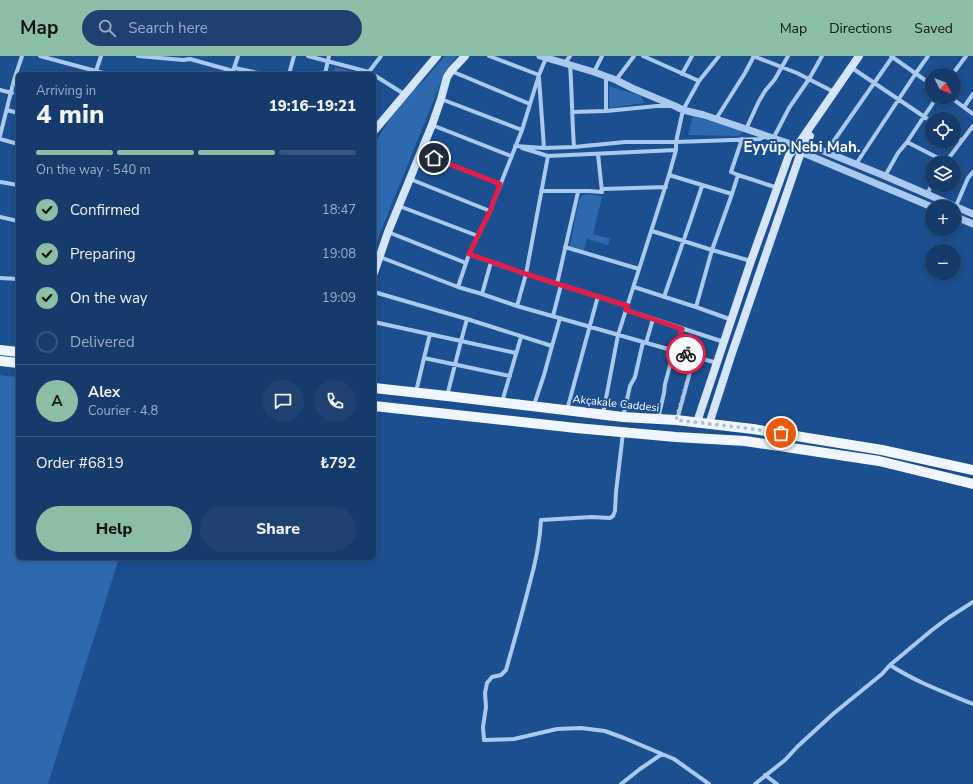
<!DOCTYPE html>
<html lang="en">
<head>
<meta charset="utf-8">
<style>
  body { margin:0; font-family:"Nunito Sans",sans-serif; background:#1d4271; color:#f1f3f6; height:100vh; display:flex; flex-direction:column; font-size:15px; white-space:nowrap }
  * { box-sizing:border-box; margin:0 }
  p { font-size:13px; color:#9dadc1 }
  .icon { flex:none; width:22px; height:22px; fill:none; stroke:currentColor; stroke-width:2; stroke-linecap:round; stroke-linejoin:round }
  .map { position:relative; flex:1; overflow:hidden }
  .panel { position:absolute; left:16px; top:16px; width:360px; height:488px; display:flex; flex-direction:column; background:#143b6b; border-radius:6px; box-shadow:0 2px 6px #0003,0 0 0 1px #33557e }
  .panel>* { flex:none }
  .needle { width:26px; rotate:132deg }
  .fabs { position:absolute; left:925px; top:12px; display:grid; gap:8px }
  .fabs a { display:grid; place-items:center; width:36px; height:36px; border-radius:50%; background:#143b6b; box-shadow:0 2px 6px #0003,0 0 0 1px #33557e; font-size:20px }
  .pin { position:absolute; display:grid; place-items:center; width:34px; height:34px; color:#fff; margin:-17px; border:2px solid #fff; border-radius:50%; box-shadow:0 1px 4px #0007 }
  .courier { position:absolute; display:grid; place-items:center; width:40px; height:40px; margin:-20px; border:3px solid #e11d48; border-radius:50%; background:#fff; color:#222; box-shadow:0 1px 5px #0007 }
  .headline em { font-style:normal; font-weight:800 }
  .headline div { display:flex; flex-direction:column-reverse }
  .headline { display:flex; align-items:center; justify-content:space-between; height:68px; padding:0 20px }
  h1 { font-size:26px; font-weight:800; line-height:30px }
  .bar { display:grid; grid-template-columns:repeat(4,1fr); gap:6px 4px; align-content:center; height:48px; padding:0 20px }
  .bar i { height:5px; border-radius:3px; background:#33557e }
  .bar .on { background:#8abfa5 }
  .bar p { grid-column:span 4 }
  .line { display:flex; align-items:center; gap:10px; padding:0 20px; border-top:1px solid #33557e }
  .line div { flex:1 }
  .round { display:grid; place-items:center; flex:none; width:42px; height:42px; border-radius:21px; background:#1d4271 }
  ol { padding:0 20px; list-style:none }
  li { display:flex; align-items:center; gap:12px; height:44px }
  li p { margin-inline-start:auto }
  li .icon { padding:4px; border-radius:50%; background:#8abfa5; color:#111; stroke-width:4 }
  li:last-child { color:#9dadc1 }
  li i { width:22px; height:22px; border:2px solid #33557e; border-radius:50% }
  .cta { display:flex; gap:8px; margin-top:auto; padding:8px 20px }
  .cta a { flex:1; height:46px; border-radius:24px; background:#8abfa5; color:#111; font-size:16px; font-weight:800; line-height:46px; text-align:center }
  .cta a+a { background:#1d4271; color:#f1f3f6 }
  header { display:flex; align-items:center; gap:24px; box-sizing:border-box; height:56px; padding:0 20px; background:#8abfa5; color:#111 }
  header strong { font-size:19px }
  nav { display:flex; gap:22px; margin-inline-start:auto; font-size:14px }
  .search { width:280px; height:36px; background:#1d4271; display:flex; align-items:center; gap:10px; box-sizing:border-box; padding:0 14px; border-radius:22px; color:#9dadc1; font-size:15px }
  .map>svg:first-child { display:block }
  .green { fill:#2e69ad }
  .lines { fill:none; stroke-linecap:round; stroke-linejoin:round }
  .minor { stroke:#a9c9ee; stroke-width:4 }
  .tertiary { stroke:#a9c9ee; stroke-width:7 }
  .secondary { stroke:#d6e6fa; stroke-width:8 }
  .primary { stroke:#f0f6ff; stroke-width:10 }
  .done { stroke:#afc1d8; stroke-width:4; stroke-dasharray:0 7.2 }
  .route { stroke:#e11d48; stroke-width:5 }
  .labels { text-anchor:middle; stroke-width:4; stroke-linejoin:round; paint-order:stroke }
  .street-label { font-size:11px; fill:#fff; stroke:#1b4f8f }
  .district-label { font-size:15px; font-weight:bold; fill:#fff; stroke:#1b4f8f }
</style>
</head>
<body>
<header>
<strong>Map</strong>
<div class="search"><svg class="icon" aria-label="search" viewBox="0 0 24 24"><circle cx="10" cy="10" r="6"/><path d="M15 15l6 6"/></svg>Search here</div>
<nav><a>Map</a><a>Directions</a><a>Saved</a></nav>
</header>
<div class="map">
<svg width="973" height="728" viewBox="0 0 973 728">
  <rect width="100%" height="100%" fill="#1b4f8f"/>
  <path class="green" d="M 445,0 L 457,0 L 446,14 L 380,177 L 374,196 L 374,89 L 400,46 L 416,28 L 419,30 Z
    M 335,11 L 363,18 L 333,18 Z
    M 609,30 L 641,40 L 644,47 L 609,52 Z
    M 693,60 L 743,75 L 739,80 L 688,79 Z
    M 587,138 L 600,140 L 602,141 L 593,178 L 610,183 L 608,189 L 587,183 L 584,194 L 570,190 L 579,144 L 581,140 Z
    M 0,319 L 18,321 L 18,502 L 119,502 L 48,728 L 0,728 Z"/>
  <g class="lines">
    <path class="minor" d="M 40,0 L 107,18
      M 138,0 L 183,4 L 190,3 L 233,15
      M 308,0 L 369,16 L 372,18
      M 489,0 L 539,19
      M 643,0 L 699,25
      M 719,0 L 699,25 L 683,54 L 676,86 L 760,83 L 765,80
      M 753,0 L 797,17 L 834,36
      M 891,0 L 932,29
      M 565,7 L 570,0
      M 570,8 C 572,36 572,63 574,91
      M 235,12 L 262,18
      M 855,14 L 932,66
      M 451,15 L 530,48
      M 594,16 L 602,0
      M 368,17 L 381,0
      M 95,18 L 101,0
      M 232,18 L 238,0
      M 289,18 L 294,0
      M 325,18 L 329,0
      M 682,18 L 692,0
      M 374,19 L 404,38
      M 952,19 L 966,0
      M 606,20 L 606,55
      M 539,22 L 544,92
      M 616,24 L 634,0
      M 0,34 L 12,37
      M 950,41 L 973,58
      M 441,43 L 522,74
      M 964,51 L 973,38
      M 7,54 L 18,57
      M 572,56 L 606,55 L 657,50 L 671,50
      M 716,63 L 745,17 L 754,0
      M 432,69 L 511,100
      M 746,73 L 759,45 L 765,35 L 775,23 L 788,0
      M 0,80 L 14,24 L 22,0
      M 954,80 L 961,84
      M 0,83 L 18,88
      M 773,83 L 789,52 L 809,23 L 822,0
      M 907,86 L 946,106
      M 515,90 L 544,92 L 574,91 L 625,86 L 676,86 L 676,94 L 669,119 L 618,279 L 603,358
      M 522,92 L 548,100 L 676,94
      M 826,96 L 893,0
      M 421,97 L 500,128
      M 548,100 L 526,218 L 628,250
      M 945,107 L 973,70
      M 856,108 L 916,17 L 928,0
      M 669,119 L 732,138
      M 738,119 L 731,116 L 742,83
      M 885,120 L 898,97 L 907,86 L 937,41
      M 410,123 L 490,155
      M 0,126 L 18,129
      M 602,133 L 666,131
      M 541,135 L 589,135 L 602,136 L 598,98
      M 927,139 L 932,127
      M 399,150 L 478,180
      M 956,150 L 968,122 L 973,116
      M 0,161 L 18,165
      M 652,175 L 712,194 L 696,251
      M 388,176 L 466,207
      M 565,191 L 639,213
      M 469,198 L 491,206
      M 380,201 L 458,231 L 469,198 L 490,155 L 522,74 L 539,19 L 546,2
      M 751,205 L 712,194 L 732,138 L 738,119 L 778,132
      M 0,222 L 18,223
      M 557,228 L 578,136
      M 458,231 L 482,238 L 491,206 L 526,218 L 517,250
      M 634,231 L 696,251 L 732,264
      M 374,236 L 467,263 L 552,290 L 560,262
      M 482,238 L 517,250 L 717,307
      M 664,241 L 691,163 L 702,130
      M 626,254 L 724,286
      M 553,260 L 561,229
      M 374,266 L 461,285 L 467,263
      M 430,278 L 424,302 L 510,320
      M 646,287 L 653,263
      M 416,336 L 424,302
      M 447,340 L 461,285 L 516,297
      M 502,346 L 521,281
      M 534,349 L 544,319 L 552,290
      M 567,354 L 598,240
      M 623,361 L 630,330 L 635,321 L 643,286
      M 658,363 L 664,337 L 665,328 L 674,295 L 682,273
      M 677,364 L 694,301
      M 623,377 L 616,436 L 615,455 L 613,460 L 610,462 L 592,461 L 541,464 C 540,486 535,509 529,530 C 522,558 514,586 506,614 L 501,619 L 492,621 L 487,627 L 485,637 L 486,651 L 483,671 L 484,684 L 514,683 L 557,673 L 581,672 L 605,675 L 624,682 L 674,703 L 709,728
      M 890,609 C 916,626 944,636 973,648
      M 765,719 L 777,728
      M 621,728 L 640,713 L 662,698
      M 755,728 L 785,704 L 798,690 L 833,658 L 882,618 L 890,609 L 932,574 L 948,562 L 973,546"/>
    <path class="tertiary" d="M 540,0 L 594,16 L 616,24 L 632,32 L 675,50 L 683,54 L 704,59 L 797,90 L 805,89 L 826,96 L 885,120 L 973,158
      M 798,92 L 801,96 L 932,151
      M 954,160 L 973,168"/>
    <path class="secondary" d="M 374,75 L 437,0
      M 374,217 L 388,176 L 432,69 L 441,43 L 447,21 L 451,15 L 465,0
      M 697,366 L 751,205 L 789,99 L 797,90 L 859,0
      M 709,368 L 731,300 L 801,96 L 805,89 L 810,80"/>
    <path class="primary" d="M 0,294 L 18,296
      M 0,305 L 18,307
      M 374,332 L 447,340 L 623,361 L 676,364 L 753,373 L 882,394 L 973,414
      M 374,350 L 576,372 L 676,381 L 745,385 L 879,405 L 973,428"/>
  </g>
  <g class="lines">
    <path class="done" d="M 686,298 L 694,301 L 676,364 L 753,373 L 781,377"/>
    <path class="route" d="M 434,102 L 500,128 L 490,155 L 469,198 L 526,218 L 628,250 L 626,254 L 682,273 L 674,295 L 686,298"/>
  </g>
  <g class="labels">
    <g class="street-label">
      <text transform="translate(616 347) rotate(6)" y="4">Akçakale Caddesi</text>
    </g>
    <g class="district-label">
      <text x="802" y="96">Eyyüp Nebi Mah.</text>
    </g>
  </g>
</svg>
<div class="fabs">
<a><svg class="needle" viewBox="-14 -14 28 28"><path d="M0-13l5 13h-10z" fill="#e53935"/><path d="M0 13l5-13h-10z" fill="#9dadc1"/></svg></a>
<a><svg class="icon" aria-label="locate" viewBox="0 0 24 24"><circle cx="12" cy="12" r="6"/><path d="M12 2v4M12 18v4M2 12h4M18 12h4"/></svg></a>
<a><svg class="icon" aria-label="layers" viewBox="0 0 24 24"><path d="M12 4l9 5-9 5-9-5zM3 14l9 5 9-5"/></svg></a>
<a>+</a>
<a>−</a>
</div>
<div class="pin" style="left:781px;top:377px;background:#ea580c"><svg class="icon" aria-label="bag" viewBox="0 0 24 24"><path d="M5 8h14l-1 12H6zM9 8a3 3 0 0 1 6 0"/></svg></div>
<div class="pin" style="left:434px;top:102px;background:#1f2937"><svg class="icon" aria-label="home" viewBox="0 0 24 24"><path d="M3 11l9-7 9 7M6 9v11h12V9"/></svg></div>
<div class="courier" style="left:686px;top:298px"><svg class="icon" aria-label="bike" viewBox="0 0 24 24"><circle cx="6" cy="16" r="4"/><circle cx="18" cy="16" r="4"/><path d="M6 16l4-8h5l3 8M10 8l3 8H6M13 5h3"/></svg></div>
<section class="panel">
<div class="headline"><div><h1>4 min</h1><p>Arriving in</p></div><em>19:16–19:21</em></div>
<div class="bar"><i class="on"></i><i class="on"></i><i class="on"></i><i></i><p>On the way · 540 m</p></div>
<ol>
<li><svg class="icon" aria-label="check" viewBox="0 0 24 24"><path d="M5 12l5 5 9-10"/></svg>Confirmed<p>18:47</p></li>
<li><svg class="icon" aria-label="check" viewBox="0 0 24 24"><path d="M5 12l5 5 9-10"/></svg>Preparing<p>19:08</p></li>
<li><svg class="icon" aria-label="check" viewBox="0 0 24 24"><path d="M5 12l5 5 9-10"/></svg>On the way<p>19:09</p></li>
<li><i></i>Delivered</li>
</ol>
<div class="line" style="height:72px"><b class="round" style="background:#8abfa5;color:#111">A</b><div><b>Alex</b><p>Courier · 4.8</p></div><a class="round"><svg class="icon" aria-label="chat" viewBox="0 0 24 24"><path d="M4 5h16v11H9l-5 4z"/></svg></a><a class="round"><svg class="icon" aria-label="phone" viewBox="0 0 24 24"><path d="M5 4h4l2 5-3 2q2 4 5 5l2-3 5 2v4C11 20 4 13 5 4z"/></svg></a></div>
<div class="line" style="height:52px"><div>Order #6819</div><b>₺792</b></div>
<div class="cta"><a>Help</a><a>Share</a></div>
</section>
</div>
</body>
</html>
